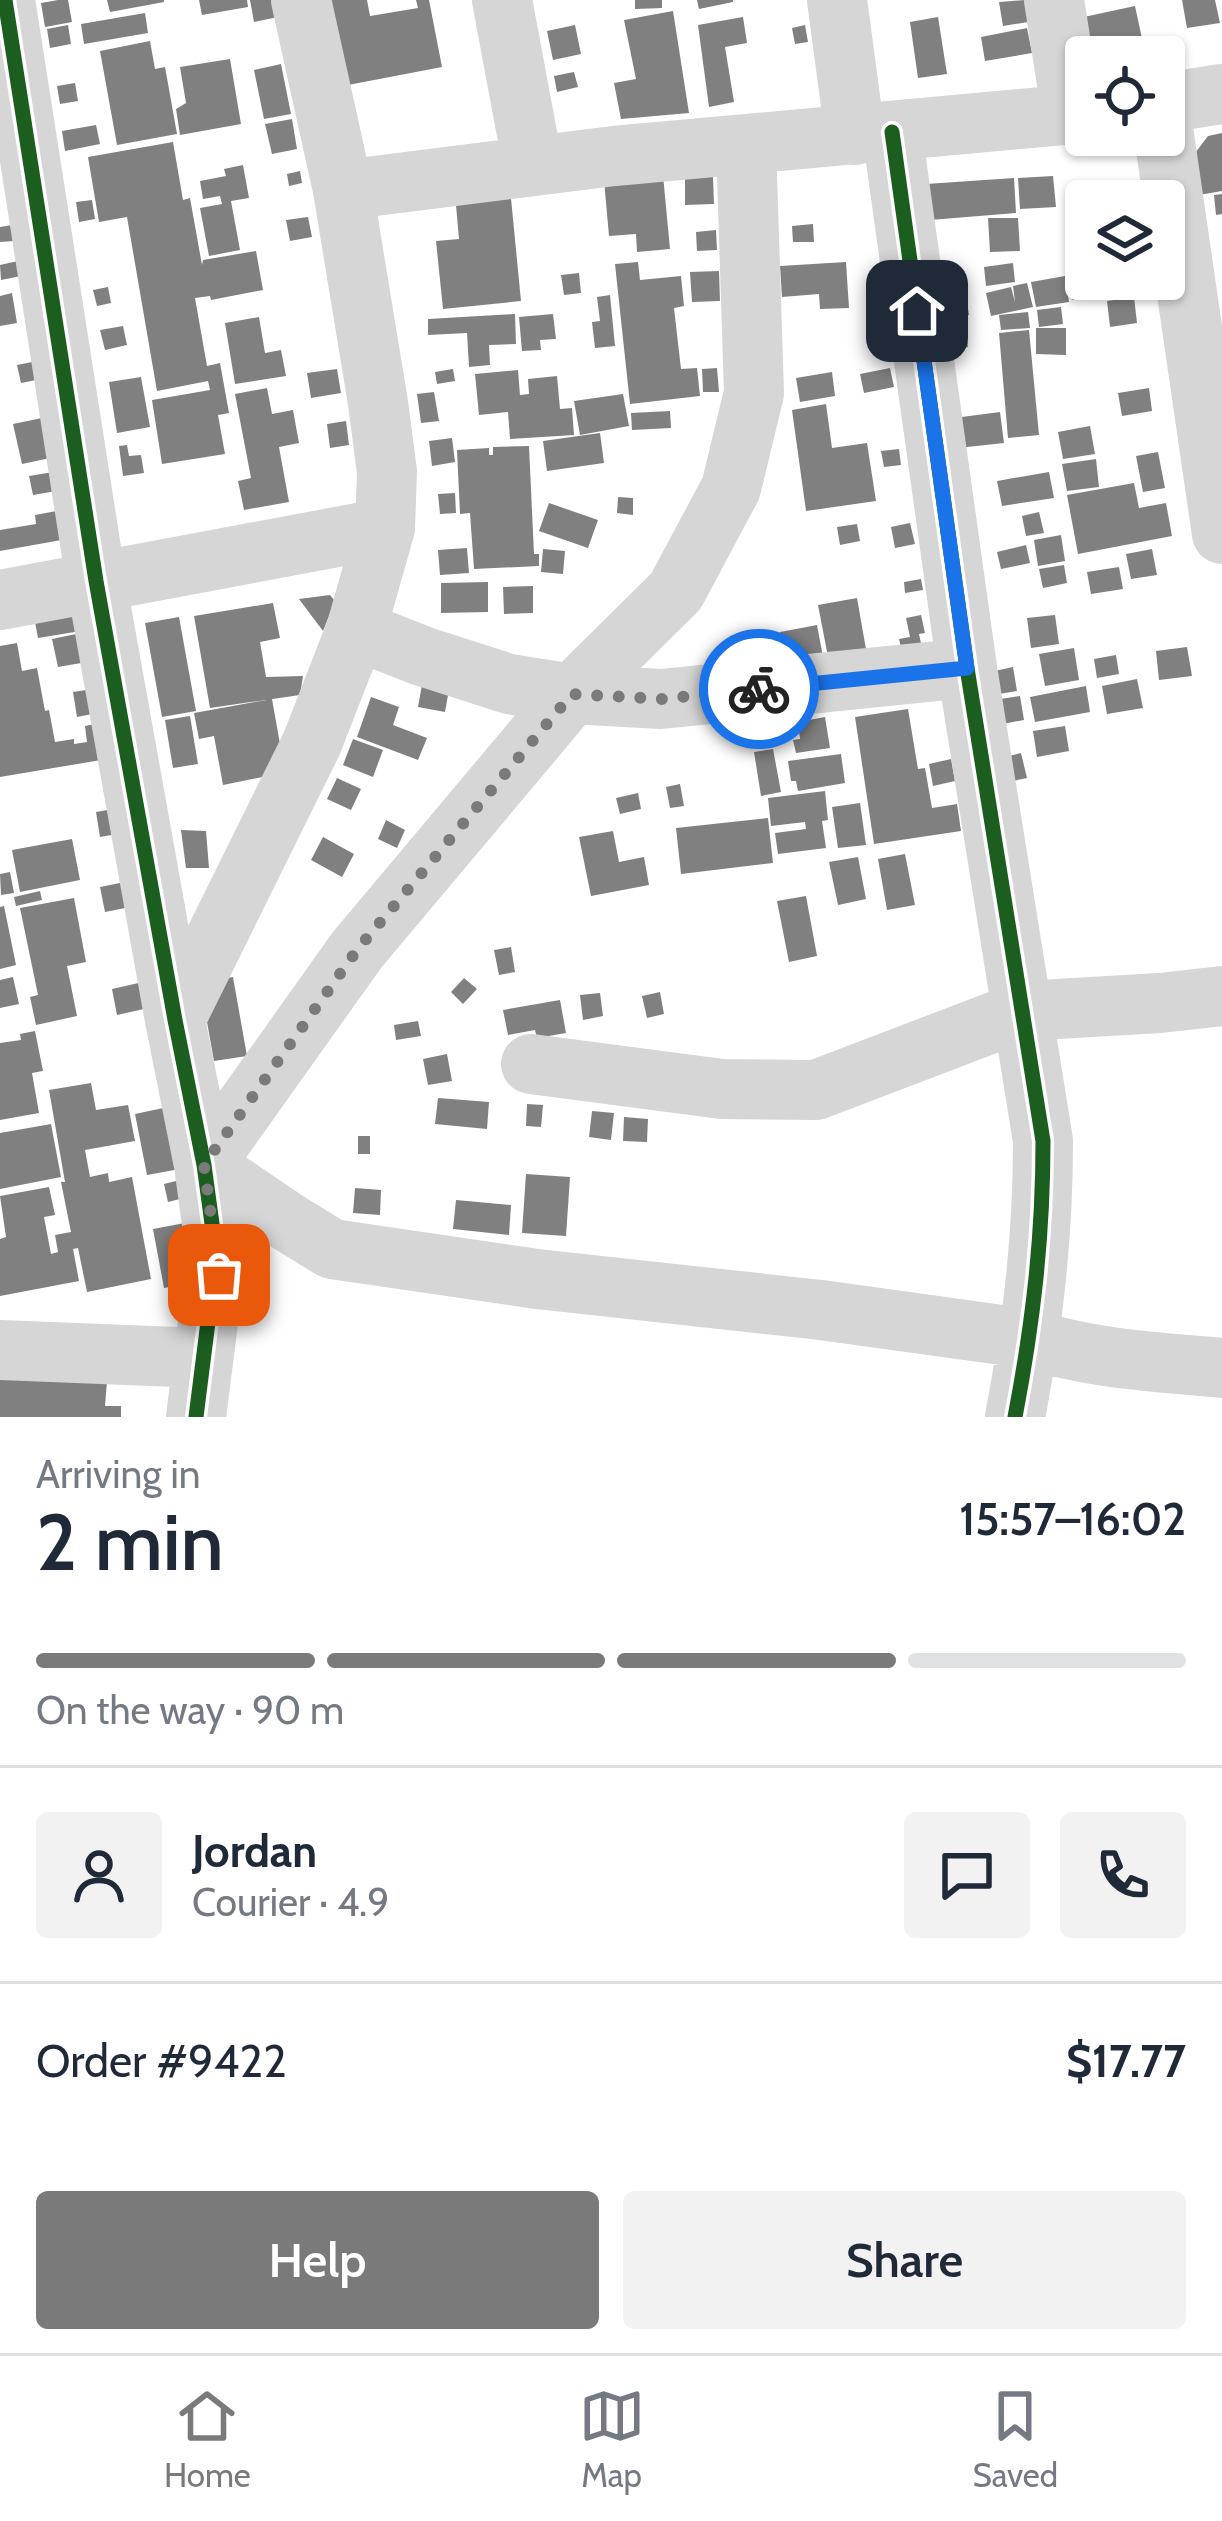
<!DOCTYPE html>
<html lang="en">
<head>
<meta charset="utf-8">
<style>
  body { margin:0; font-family:Cabin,sans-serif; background:#f2f2f3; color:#1f2937; height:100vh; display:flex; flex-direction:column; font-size:45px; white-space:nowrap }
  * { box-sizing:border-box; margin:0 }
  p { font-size:39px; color:#747a83 }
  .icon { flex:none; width:66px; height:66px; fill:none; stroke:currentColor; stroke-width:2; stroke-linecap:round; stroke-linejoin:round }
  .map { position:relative; height:1417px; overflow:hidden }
  .panel { display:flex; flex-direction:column; background:#fff; flex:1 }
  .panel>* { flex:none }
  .buttons { position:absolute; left:1065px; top:36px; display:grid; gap:24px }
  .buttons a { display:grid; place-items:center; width:120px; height:120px; border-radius:12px; background:#fff; box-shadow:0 3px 9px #0004; font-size:60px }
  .pin { position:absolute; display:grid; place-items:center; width:102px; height:102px; color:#fff; margin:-51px; border-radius:24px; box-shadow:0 6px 18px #0006 }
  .courier { position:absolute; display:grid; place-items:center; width:120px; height:120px; margin:-60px; border:9px solid #1a73e8; border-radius:50%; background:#fff; color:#222; box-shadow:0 3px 15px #0007 }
  .head em { font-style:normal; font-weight:600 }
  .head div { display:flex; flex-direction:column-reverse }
  .head { display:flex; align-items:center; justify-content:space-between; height:204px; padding:0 36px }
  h1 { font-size:78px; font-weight:600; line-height:90px }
  .bar { display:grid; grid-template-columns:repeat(4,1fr); gap:18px 12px; align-content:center; height:144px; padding:0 36px }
  .bar i { height:15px; border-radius:9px; background:#e0e1e3 }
  .bar .selected { background:#7a7a7a }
  .bar p { grid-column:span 4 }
  .line { display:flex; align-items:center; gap:30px; padding:0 36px; border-top:3px solid #e0e1e3 }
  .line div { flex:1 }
  .round { display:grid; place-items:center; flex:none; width:126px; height:126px; border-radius:12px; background:#f2f2f3 }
  .cta { display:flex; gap:24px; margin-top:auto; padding:24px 36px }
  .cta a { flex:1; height:138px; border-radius:12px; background:#7a7a7a; color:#fff; font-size:48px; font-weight:600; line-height:138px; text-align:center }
  .cta a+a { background:#f2f2f3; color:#1f2937 }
  .menu { display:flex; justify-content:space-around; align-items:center; height:168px; border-top:3px solid #e0e1e3; background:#fff; font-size:33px; color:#747a83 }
  .menu a { display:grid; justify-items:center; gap:6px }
  .menu .selected { color:#7a7a7a }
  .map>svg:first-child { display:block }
  .building { fill:#808080 }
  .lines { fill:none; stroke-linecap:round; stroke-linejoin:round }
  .minor { stroke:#d6d6d6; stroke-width:60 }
  .cycleway-casing { stroke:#fff; stroke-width:22 }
  .cycleway { stroke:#1b5e20; stroke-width:15 }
  .done { stroke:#7a7a7a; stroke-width:12; stroke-dasharray:0 21.6 }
  .route { stroke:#1a73e8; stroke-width:15 }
</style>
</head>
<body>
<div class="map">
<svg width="1222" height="1417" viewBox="0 0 1222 1417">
  <rect width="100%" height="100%" fill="#fff"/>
  <path class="building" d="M 58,0 L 68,0 L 72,22 L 45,27 L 41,3 Z
    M 107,0 L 164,0 L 164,2 L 110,12 Z
    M 199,0 L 247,0 L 248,7 L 202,15 Z
    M 250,0 L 275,0 L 278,17 L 254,22 Z
    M 331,0 L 367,0 L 370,16 L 418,8 L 416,0 L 429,0 L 442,67 L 348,85 Z
    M 635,0 L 662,0 L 662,8 L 635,9 Z
    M 697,0 L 733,0 L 733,2 L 699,9 Z
    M 1025,0 L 1028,22 L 1003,26 L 999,2 Z
    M 1182,0 L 1215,0 L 1220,23 L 1187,28 Z
    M 1135,6 L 1146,57 L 1086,57 L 1070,20 Z
    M 673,11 L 689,113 L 621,119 L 614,83 L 636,79 L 624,20 Z
    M 145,13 L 148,33 L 84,44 L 81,24 Z
    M 743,17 L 747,43 L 725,47 L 734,102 L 709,107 L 698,25 Z
    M 938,17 L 947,74 L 918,78 L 910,22 Z
    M 68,25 L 71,44 L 50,48 L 47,29 Z
    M 575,25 L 581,54 L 553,60 L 547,31 Z
    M 805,25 L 808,42 L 795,44 L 792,28 Z
    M 1027,28 L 1032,53 L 985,61 L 981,37 Z
    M 150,41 L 155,69 L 165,67 L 177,134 L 117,145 L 100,51 Z
    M 230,59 L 241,124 L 180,135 L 176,109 L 186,103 L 180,67 Z
    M 281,64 L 291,114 L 264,119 L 254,70 Z
    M 574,72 L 578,87 L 557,92 L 554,76 Z
    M 75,83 L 78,101 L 60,104 L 57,86 Z
    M 292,119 L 297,149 L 272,154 L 265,124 Z
    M 96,125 L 100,144 L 65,151 L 62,131 Z
    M 1222,133 L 1222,191 L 1199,195 L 1192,157 L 1208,136 Z
    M 173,142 L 183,200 L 190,198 L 202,265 L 203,260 L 256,251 L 263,290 L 211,300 L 210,296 L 195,298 L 207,366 L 220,363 L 229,413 L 218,415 L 225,454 L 162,464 L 152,400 L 210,390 L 208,381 L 157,391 L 127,217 L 99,222 L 88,157 Z
    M 243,165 L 249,198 L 231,201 L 240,250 L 209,256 L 200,208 L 222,204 L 220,196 L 203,199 L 200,181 L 226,176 L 224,169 Z
    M 300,171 L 302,183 L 289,186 L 287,174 Z
    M 663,175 L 670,249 L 637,252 L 636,234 L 609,236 L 604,180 Z
    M 1053,176 L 1056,207 L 1020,209 L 1018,178 Z
    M 685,177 L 713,177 L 714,204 L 685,205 Z
    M 509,178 L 521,301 L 443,309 L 436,241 L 459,239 L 454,183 Z
    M 1014,178 L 1016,213 L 930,220 L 926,184 Z
    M 1222,194 L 1222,214 L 1216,215 L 1214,195 Z
    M 92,200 L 95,219 L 79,222 L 76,202 Z
    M 308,217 L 312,237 L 290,241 L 286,220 Z
    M 988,218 L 1018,218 L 1020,251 L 990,252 Z
    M 813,224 L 814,242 L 793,242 L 792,226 Z
    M 12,225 L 14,241 L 0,242 L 0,227 Z
    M 716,230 L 717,250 L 697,251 L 696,232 Z
    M 18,261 L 21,276 L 1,280 L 0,265 Z
    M 638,262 L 640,280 L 681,276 L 684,306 L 674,308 L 681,369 L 697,368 L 700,396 L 630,404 L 615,264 Z
    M 846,262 L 849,308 L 820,309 L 819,294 L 782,297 L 780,266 Z
    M 1086,262 L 1086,279 L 1094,279 L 1096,297 L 1072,300 L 1067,265 Z
    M 1013,263 L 1015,282 L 986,286 L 984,267 Z
    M 719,271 L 720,301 L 692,302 L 690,272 Z
    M 579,273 L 581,293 L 564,295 L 561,275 Z
    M 1065,276 L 1069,302 L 1036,307 L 1031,282 Z
    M 964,282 L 969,315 L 932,320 L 927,287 Z
    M 1027,283 L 1033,307 L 991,316 L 986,293 L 1011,287 L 1015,302 L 1013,286 Z
    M 108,287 L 111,303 L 97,306 L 93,290 Z
    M 12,293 L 17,323 L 0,326 L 0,296 Z
    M 610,295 L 615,346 L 595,348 L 592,322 L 600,321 L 597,297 Z
    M 1134,297 L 1137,323 L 1110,327 L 1107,301 Z
    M 1061,307 L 1063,324 L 1039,327 L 1037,310 Z
    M 1028,312 L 1030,328 L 1001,330 L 999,315 Z
    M 515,314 L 516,344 L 489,345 L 490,365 L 469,367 L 467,333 L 428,335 L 428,319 Z
    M 553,314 L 556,339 L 540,340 L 541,350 L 522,351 L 519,317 Z
    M 259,317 L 265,353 L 281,350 L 286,376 L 235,384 L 225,323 Z
    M 965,320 L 968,347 L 938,350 L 935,323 Z
    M 123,326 L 127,345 L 105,350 L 100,330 Z
    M 1036,328 L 1066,328 L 1066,355 L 1036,354 Z
    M 1029,330 L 1039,435 L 1008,438 L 999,333 Z
    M 37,361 L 41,379 L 21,383 L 17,365 Z
    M 717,368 L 719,392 L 703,392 L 702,369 Z
    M 890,368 L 894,387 L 864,393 L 860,374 Z
    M 337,369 L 341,393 L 311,398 L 307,373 Z
    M 453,369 L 455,381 L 437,384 L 435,372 Z
    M 518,370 L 520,395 L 529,394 L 528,379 L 557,376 L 560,409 L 572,408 L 574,435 L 510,439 L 508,412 L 479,415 L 475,374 Z
    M 832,372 L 835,396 L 800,402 L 796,378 Z
    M 141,377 L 150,427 L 117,433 L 109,382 Z
    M 267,388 L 272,414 L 293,410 L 299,443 L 279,447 L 289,502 L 244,510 L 238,481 L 251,478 L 235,394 Z
    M 1149,388 L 1152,411 L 1122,416 L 1118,393 Z
    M 434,392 L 439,421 L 421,423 L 417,394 Z
    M 623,394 L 629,426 L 580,435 L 574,401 Z
    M 826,404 L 832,448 L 867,443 L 876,501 L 806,511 L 792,410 Z
    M 670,411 L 671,428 L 632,430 L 631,413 Z
    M 1000,412 L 1004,443 L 958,448 L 954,418 Z
    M 47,417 L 55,457 L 22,464 L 13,424 Z
    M 346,421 L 349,445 L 330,448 L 327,424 Z
    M 1090,426 L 1095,454 L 1063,459 L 1058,432 Z
    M 600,433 L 604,463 L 547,471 L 543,441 Z
    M 452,438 L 455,462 L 432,466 L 429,441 Z
    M 127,445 L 129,456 L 141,455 L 144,473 L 123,476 L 119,446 Z
    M 529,446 L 534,554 L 539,554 L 539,566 L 474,569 L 470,513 L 460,514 L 457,450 L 489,448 L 489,455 L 493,455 L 493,447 Z
    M 899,449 L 901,465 L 884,467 L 881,451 Z
    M 1158,452 L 1165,488 L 1143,492 L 1136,456 Z
    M 1096,459 L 1099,487 L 1067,491 L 1062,464 Z
    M 53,472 L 56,491 L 33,495 L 29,476 Z
    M 1049,472 L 1054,498 L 1002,506 L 997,481 Z
    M 1134,483 L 1139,508 L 1166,503 L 1172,536 L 1078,554 L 1067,495 Z
    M 455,493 L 456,513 L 440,514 L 438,494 Z
    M 618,497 L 633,498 L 633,515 L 617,513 Z
    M 549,503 L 598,520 L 588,548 L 539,531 Z
    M 62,510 L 67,539 L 0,551 L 0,530 L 36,524 L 35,515 Z
    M 1039,512 L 1044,533 L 1026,536 L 1022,516 Z
    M 910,523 L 915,544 L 895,548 L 891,527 Z
    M 857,524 L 860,541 L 840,545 L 837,527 Z
    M 1061,535 L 1065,561 L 1038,566 L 1034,540 Z
    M 1026,545 L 1030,563 L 1001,569 L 997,552 Z
    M 467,548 L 469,573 L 440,575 L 438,550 Z
    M 543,549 L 565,551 L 563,574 L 541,572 Z
    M 1152,549 L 1157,575 L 1131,579 L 1126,554 Z
    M 1064,565 L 1067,583 L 1043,588 L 1039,569 Z
    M 1119,567 L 1123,589 L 1091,594 L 1087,572 Z
    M 921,579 L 923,590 L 905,593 L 904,582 Z
    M 488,582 L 488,612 L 441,613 L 441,583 Z
    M 533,586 L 533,613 L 504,614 L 503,587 Z
    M 330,595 L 335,601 L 323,631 L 299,599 Z
    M 857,598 L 867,655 L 829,662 L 818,605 Z
    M 273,603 L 280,638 L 260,642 L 266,677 L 303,676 L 300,695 L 210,708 L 194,616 Z
    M 90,613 L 93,629 L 38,638 L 35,622 Z
    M 921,615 L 925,633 L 919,634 L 922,648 L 902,652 L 899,639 L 910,637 L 906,618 Z
    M 1055,615 L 1059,644 L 1031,648 L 1027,618 Z
    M 179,617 L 196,711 L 162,717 L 145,623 Z
    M 817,625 L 824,662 L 787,670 L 780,632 Z
    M 81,633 L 87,662 L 58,667 L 52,639 Z
    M 17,643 L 22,671 L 37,668 L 45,711 L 49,710 L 55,742 L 74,739 L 74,744 L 87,742 L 85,726 L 100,723 L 107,759 L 0,777 L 0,646 Z
    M 1187,647 L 1192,676 L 1159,680 L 1156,651 Z
    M 1074,648 L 1079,680 L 1045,686 L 1039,654 Z
    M 1116,655 L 1119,674 L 1097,678 L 1094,659 Z
    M 1013,667 L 1017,691 L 993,695 L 990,672 Z
    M 423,679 L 450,684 L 445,712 L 418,707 Z
    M 1137,679 L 1143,708 L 1107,714 L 1102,686 Z
    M 1086,686 L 1090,712 L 1035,722 L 1030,697 Z
    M 93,689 L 97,713 L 77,717 L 73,692 Z
    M 1020,696 L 1024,720 L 997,725 L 994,700 Z
    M 371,697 L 399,707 L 393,725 L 427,738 L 418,760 L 357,737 Z
    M 272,699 L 280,744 L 267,776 L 223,785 L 214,736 L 199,739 L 194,713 Z
    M 908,709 L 918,769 L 925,768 L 932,808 L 957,804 L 961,831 L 874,844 L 855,717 Z
    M 190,716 L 198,764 L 173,768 L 165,720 Z
    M 825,717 L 830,748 L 796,753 L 793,740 L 800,739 L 798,722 Z
    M 1065,726 L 1069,751 L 1037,757 L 1033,731 Z
    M 353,739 L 383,750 L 373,777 L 343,765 Z
    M 773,749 L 781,792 L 761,796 L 754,752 Z
    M 1021,753 L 1027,778 L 1008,782 L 1002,758 Z
    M 841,754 L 845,783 L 798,791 L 796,781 L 791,781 L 788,761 Z
    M 951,759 L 955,781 L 933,786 L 929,764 Z
    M 337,778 L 361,789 L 351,810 L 327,799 Z
    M 680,784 L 684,806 L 670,808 L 666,787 Z
    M 825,791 L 828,820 L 822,821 L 826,848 L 778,854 L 775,833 L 806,829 L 805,822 L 771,826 L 768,798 Z
    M 638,793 L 641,809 L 620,814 L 616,798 Z
    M 860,803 L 866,845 L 838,848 L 832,807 Z
    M 113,809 L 117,834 L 100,837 L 96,812 Z
    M 768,818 L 773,863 L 681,874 L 676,828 Z
    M 386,820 L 405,830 L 397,848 L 378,839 Z
    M 181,830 L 206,831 L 209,868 L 186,868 Z
    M 613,831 L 619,862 L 644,857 L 649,885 L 591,896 L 579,837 Z
    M 323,837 L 354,854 L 342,877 L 311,860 Z
    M 72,839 L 80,880 L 20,892 L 12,850 Z
    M 905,854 L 915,905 L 887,910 L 878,859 Z
    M 858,857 L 866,899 L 838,905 L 829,862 Z
    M 10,872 L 14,893 L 1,895 L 0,874 Z
    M 125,882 L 130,907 L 105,912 L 100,887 Z
    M 40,891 L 42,900 L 16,906 L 14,897 Z
    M 806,896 L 817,956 L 789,962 L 777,901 Z
    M 74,898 L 86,962 L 67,966 L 77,1016 L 36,1025 L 30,997 L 38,995 L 20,908 Z
    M 4,906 L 16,965 L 0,969 L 0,907 Z
    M 511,947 L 515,972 L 499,975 L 494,950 Z
    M 13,977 L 19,1004 L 0,1008 L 0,980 Z
    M 233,977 L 247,1056 L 214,1061 L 200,983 Z
    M 464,978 L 477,989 L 463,1004 L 451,992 Z
    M 143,982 L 148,1008 L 117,1015 L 112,989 Z
    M 660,992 L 664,1014 L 647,1018 L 642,996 Z
    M 600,993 L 603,1016 L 583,1020 L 580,995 Z
    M 560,1000 L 566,1033 L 537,1038 L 535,1030 L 508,1035 L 503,1010 Z
    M 418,1021 L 421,1036 L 396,1040 L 394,1025 Z
    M 35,1031 L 43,1071 L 32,1073 L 39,1113 L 0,1120 L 0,1043 L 21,1040 L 20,1034 Z
    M 447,1054 L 452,1081 L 428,1085 L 423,1059 Z
    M 91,1083 L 96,1110 L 128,1105 L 135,1141 L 85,1150 L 90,1177 L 108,1173 L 109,1182 L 132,1177 L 151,1279 L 87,1292 L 78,1248 L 73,1249 L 79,1281 L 0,1296 L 0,1239 L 6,1237 L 0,1196 L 49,1187 L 55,1215 L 44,1217 L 51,1254 L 58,1252 L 55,1235 L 71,1232 L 61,1182 L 65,1182 L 49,1090 Z
    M 438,1098 L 489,1102 L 487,1129 L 435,1124 Z
    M 527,1104 L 543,1105 L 541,1127 L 526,1126 Z
    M 168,1107 L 180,1169 L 147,1175 L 135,1114 Z
    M 592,1111 L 614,1113 L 611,1140 L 589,1137 Z
    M 624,1117 L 648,1119 L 647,1142 L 623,1141 Z
    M 51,1124 L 61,1177 L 0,1189 L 0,1133 Z
    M 358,1136 L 370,1136 L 370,1154 L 358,1154 Z
    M 526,1174 L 570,1177 L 566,1236 L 522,1233 Z
    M 180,1180 L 184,1198 L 168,1202 L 164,1184 Z
    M 355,1188 L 381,1190 L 380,1215 L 353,1213 Z
    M 456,1200 L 511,1205 L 509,1235 L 453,1229 Z
    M 201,1220 L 207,1280 L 164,1288 L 153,1229 Z
    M 0,1363 L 108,1369 L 105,1406 L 121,1406 L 121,1417 L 0,1417 Z"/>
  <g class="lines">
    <path class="minor" d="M 5,0 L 96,581 L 175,1020 L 204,1165 L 219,1275 L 209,1314 L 196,1417
      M 502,0 L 533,166
      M 837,0 L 855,135
      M 1054,0 L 1072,115
      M 1164,103 L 1222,94
      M 892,132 L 967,668 L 1043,1141 C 1043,1238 1033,1323 1015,1417
      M 1164,135 L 1222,534
      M 343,190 L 614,156 L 1086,113
      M 0,600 L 385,528
      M 356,630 L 422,656 L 509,684 L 572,694 L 661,699 L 967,668
      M 175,1020 L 312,743 L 356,630 L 385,528 L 387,472 L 378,403 L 343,190 L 301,0
      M 531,1064 L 722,1089 L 816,1090 L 1023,1011 L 1160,1003 L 1222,996
      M 204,1165 L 357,950 L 572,694 L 676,591 L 731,488 L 754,393 L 746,144
      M 204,1165 L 288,1222 L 332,1249 L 537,1279 L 821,1310 L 1030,1339 C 1092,1359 1157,1362 1222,1368
      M 0,1350 L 202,1358"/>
    <defs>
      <path id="cycleway" d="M 5,0 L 96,581 L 175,1020 L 204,1165 L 219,1275 L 209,1314 L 196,1417
        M 892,132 L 967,668 L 1043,1141 C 1043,1238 1033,1323 1015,1417"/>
    </defs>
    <use href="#cycleway" class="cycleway-casing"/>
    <use href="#cycleway" class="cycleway"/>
  </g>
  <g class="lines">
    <path class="done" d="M 219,1275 L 204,1165 L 357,950 L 572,694 L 661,699 L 759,689"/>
    <path class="route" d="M 759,689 L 967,668 L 917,311"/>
  </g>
</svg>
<div class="buttons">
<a><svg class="icon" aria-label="locate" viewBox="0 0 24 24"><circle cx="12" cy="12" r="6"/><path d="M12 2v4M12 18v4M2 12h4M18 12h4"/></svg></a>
<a><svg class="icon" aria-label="layers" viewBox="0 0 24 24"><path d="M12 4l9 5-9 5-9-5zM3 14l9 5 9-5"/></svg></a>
</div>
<div class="pin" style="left:219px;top:1275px;background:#ea580c"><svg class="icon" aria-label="bag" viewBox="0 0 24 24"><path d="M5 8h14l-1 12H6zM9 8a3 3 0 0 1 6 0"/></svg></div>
<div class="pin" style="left:917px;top:311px;background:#1f2937"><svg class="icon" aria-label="home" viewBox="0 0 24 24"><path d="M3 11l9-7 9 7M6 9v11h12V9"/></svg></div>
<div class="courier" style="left:759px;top:689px"><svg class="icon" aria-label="bike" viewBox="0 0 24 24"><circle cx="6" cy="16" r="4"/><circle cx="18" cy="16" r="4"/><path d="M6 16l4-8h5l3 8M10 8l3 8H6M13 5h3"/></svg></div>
</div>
<section class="panel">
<div class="head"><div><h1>2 min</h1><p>Arriving in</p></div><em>15:57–16:02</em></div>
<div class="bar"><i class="selected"></i><i class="selected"></i><i class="selected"></i><i></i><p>On the way · 90 m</p></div>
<div class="line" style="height:216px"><a class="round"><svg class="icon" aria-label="person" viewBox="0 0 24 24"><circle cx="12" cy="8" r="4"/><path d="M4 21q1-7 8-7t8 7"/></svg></a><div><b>Jordan</b><p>Courier · 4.9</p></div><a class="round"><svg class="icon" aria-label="chat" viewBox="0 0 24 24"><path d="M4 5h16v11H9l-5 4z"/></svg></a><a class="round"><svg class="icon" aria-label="phone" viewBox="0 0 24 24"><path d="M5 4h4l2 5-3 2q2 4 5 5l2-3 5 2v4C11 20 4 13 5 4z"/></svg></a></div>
<div class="line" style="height:156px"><div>Order #9422</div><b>$17.77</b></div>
<div class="cta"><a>Help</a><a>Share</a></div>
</section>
<nav class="menu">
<a class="selected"><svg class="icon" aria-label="home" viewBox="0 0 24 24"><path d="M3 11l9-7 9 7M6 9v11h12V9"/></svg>Home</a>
<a><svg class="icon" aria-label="map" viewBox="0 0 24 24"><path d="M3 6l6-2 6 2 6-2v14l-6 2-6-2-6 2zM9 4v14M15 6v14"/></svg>Map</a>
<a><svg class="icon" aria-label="saved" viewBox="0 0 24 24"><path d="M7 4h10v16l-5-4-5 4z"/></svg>Saved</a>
</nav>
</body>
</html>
